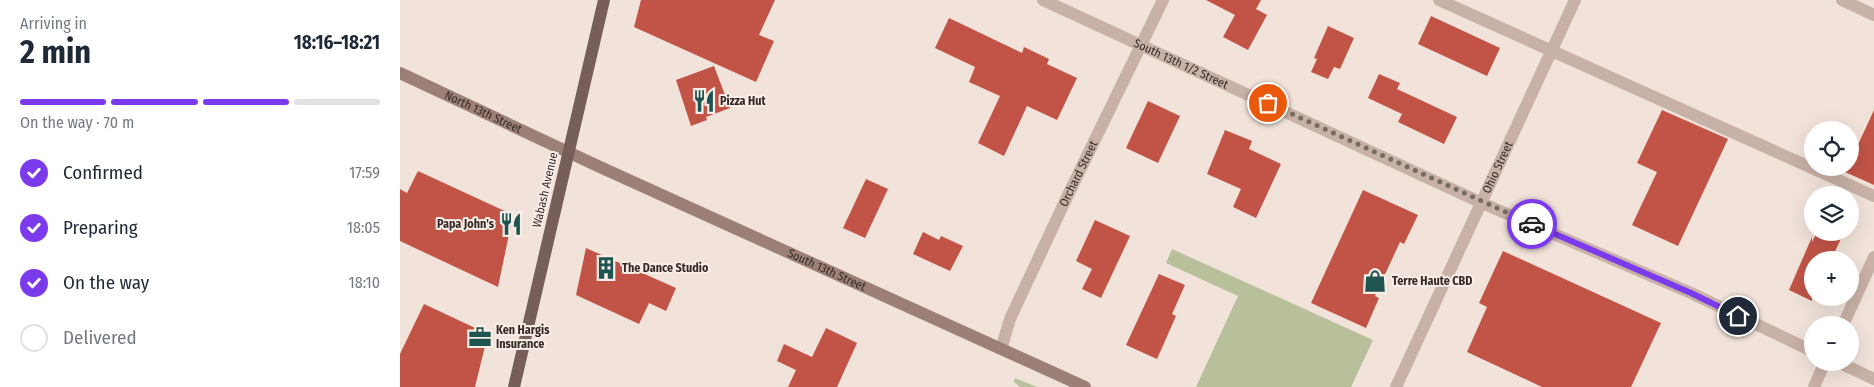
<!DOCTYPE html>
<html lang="en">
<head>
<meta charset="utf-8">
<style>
  body { margin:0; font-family:"Fira Sans Condensed",sans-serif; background:#f2f2f3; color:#1f2937; height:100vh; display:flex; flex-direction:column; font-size:19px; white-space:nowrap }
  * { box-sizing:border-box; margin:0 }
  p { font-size:16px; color:#747a83 }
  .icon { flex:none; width:28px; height:28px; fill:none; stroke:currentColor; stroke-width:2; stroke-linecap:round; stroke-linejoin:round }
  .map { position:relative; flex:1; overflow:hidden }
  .sheet { display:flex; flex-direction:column; background:#fff; width:400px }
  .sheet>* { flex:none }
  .tools { position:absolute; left:1404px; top:121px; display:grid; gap:10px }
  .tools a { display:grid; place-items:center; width:55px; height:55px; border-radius:50%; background:#fff; box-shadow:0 5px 20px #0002; font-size:25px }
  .pin { position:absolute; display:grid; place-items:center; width:42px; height:42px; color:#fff; margin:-21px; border:2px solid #fff; border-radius:50%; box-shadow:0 1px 5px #0007 }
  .courier { position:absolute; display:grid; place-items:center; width:50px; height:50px; margin:-25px; border:4px solid #7c3aed; border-radius:50%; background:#fff; color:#222; box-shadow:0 1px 6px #0007 }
  .overview em { font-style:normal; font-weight:700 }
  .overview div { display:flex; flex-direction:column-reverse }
  .overview { display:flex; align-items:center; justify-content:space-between; height:85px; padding:0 20px }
  h1 { font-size:32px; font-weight:700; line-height:38px }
  .bar { display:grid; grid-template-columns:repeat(4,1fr); gap:8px 5px; align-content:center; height:60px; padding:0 20px }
  .bar i { height:6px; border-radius:4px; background:#e0e1e3 }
  .bar .on { background:#7c3aed }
  .bar p { grid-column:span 4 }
  ol { padding:0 20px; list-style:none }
  li { display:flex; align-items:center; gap:15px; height:55px }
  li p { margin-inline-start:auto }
  li .icon { padding:5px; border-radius:50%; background:#7c3aed; color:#fff; stroke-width:4 }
  li:last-child { color:#747a83 }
  li i { width:28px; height:28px; border:2px solid #e0e1e3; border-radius:50% }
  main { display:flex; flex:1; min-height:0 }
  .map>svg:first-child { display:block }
  .green { fill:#b8bf9b }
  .building { fill:#c25447 }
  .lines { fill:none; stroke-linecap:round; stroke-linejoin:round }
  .minor { stroke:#c8b1a7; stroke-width:12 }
  .tertiary { stroke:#c8b1a7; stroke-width:12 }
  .secondary { stroke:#9c8078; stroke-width:12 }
  .primary { stroke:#765f59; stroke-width:12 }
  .done { stroke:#776b66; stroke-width:5; stroke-dasharray:0 9 }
  .route { stroke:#7c3aed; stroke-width:6 }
  .labels { text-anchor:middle; stroke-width:4; stroke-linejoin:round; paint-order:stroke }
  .street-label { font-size:12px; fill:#352a27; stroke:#f9eee7 }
  .poi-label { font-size:12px; font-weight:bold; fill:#352a27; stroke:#f9eee7; text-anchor:start }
</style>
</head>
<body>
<main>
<section class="sheet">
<div class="overview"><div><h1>2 min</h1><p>Arriving in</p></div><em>18:16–18:21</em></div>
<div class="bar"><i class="on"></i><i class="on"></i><i class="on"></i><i></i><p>On the way · 70 m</p></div>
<ol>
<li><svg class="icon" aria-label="check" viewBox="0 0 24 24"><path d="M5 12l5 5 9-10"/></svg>Confirmed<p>17:59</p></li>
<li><svg class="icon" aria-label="check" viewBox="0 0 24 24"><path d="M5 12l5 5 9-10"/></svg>Preparing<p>18:05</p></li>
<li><svg class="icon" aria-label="check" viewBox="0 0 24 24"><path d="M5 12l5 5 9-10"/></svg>On the way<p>18:10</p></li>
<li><i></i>Delivered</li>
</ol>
</section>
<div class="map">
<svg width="1474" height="387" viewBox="0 0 1474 387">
  <rect width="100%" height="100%" fill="#f1e3da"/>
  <path class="green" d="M 772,249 L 973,340 L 951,387 L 796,387 L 838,296 L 766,263 Z
    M 615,378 L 637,387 L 620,387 L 614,382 Z"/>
  <path class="building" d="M 241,0 L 375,0 L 359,35 L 374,41 L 356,82 L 234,27 Z
    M 806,0 L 861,0 L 856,9 L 867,15 L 848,50 L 823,37 L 835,15 Z
    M 1031,16 L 1100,48 L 1087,76 L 1018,44 Z
    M 549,18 L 622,53 L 624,47 L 649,59 L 647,64 L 677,78 L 657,120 L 627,106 L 604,156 L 578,143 L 600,96 L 569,82 L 575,67 L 535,48 Z
    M 928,26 L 954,38 L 940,69 L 934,67 L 928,79 L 911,72 L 917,59 L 914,58 Z
    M 314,66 L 330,108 L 306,117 L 307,120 L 291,126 L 276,80 Z
    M 979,74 L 1000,83 L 997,89 L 1057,117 L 1044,144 L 998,122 L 1002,114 L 968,98 Z
    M 748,101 L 780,116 L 758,163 L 726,148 Z
    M 1262,110 L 1328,139 L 1278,246 L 1232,225 L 1257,172 L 1237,163 Z
    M 1474,110 L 1474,185 L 1445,172 L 1447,168 L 1450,168 L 1450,162 Z
    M 825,130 L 852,141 L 849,149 L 881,164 L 856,218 L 833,207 L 841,189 L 807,174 Z
    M 18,171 L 113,215 L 98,287 L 0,241 L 0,189 L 7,193 Z
    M 466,179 L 488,189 L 465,238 L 443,228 Z
    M 963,190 L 1018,215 L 1004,244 L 1000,242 L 975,296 L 979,298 L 966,328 L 911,303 Z
    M 695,220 L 730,236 L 701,298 L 682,289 L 692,269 L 676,261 Z
    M 523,232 L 539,240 L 541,236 L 563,246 L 550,271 L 513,254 Z
    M 1417,232 L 1444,232 L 1431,260 L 1412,260 L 1412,301 L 1389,290 L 1412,237 L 1412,242 Z
    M 186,248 L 276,288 L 266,311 L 249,303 L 239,324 L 176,295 Z
    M 1103,251 L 1261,323 L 1231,387 L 1142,387 L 1067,352 L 1087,307 L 1079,303 Z
    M 759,274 L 785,285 L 772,314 L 776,316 L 757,359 L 726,345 Z
    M 24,304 L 88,334 L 75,387 L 0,387 L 0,354 Z
    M 426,328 L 457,343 L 437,387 L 388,387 L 396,370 L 377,361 L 384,344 L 412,357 Z"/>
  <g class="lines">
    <g class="minor">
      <path id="s1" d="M 643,0 L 1082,203 L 1291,293 L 1412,351"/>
      <path d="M 1039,0 L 1474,196"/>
      <path d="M 1442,0 L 1474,15"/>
      <path id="s2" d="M 601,349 L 610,319 L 667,197 L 763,0"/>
      <path d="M 1438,362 L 1474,379"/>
    </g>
    <g class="tertiary">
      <path d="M 1443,325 L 1474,257"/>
      <path id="s3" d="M 996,387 L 1175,0"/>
      <path d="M 1414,387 L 1425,362"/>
    </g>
    <path class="secondary" id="s4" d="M 0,73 L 200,167 L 685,387"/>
    <path class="primary" d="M 114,387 L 204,0"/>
  </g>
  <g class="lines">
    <path class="done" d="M 868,103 L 1132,224"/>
    <path class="route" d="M 1132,224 L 1291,293 L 1338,316"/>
  </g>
  <defs>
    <symbol id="restaurant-bare" viewBox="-9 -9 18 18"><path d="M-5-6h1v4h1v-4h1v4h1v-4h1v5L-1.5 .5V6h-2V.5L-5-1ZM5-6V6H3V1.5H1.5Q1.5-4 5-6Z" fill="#1e5551" stroke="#f9eee7" stroke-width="2.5" paint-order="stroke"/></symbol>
    <symbol id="building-bare" viewBox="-9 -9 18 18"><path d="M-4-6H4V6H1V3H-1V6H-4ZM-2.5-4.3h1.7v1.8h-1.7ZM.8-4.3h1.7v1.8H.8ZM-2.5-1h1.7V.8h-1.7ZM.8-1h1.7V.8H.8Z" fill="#1e5551" stroke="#f9eee7" stroke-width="2.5" paint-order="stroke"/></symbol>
    <symbol id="shop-bare" viewBox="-9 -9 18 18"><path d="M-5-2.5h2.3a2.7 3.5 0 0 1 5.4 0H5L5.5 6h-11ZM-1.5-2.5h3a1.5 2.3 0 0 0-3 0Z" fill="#1e5551" stroke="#f9eee7" stroke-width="2.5" paint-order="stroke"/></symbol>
    <symbol id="office-bare" viewBox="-9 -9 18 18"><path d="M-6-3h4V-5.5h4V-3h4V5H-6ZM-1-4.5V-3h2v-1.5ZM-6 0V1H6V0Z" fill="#1e5551" stroke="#f9eee7" stroke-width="2.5" paint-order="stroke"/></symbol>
  </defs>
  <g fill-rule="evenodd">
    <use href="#restaurant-bare" x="288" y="85" width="32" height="32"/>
    <use href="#restaurant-bare" x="95" y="208" width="32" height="32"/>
    <use href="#building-bare" x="190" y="252" width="32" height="32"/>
    <use href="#shop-bare" x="959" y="265" width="32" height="32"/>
    <use href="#office-bare" x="64" y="321" width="32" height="32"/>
  </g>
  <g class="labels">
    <g class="street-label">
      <text dy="4" stroke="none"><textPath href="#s1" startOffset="152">South 13th 1/2 Street</textPath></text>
      <text dy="4" stroke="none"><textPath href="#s4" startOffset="92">North 13th Street</textPath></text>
      <text dy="4" stroke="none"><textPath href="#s3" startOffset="242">Ohio Street</textPath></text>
      <text dy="4" stroke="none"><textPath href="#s2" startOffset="192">Orchard Street</textPath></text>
      <text transform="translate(145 190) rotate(-77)" y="4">Wabash Avenue</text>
      <text dy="4" stroke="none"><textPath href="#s4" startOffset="470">South 13th Street</textPath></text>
    </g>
    <g class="poi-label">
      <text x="320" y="105">Pizza Hut</text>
      <text x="94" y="228" text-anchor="end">Papa John's</text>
      <text x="222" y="272">The Dance Studio</text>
      <text x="992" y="285">Terre Haute CBD</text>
      <text x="96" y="334">Ken Hargis<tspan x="96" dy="14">Insurance</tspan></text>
    </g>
  </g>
</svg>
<div class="tools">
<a><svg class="icon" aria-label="locate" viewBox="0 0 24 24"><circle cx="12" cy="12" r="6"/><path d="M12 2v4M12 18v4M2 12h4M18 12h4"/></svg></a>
<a><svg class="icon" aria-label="layers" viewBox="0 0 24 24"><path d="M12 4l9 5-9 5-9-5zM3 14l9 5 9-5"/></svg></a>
<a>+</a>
<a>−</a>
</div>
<div class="pin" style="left:868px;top:103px;background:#ea580c"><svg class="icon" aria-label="bag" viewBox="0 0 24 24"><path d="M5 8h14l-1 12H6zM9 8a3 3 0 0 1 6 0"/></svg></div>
<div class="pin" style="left:1338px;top:316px;background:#1f2937"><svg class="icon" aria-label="home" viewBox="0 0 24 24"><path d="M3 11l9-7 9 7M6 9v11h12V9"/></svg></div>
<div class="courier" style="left:1132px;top:224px"><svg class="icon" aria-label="car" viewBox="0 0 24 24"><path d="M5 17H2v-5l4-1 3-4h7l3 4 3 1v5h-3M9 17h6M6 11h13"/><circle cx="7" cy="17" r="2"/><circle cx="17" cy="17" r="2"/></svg></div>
</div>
</main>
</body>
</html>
